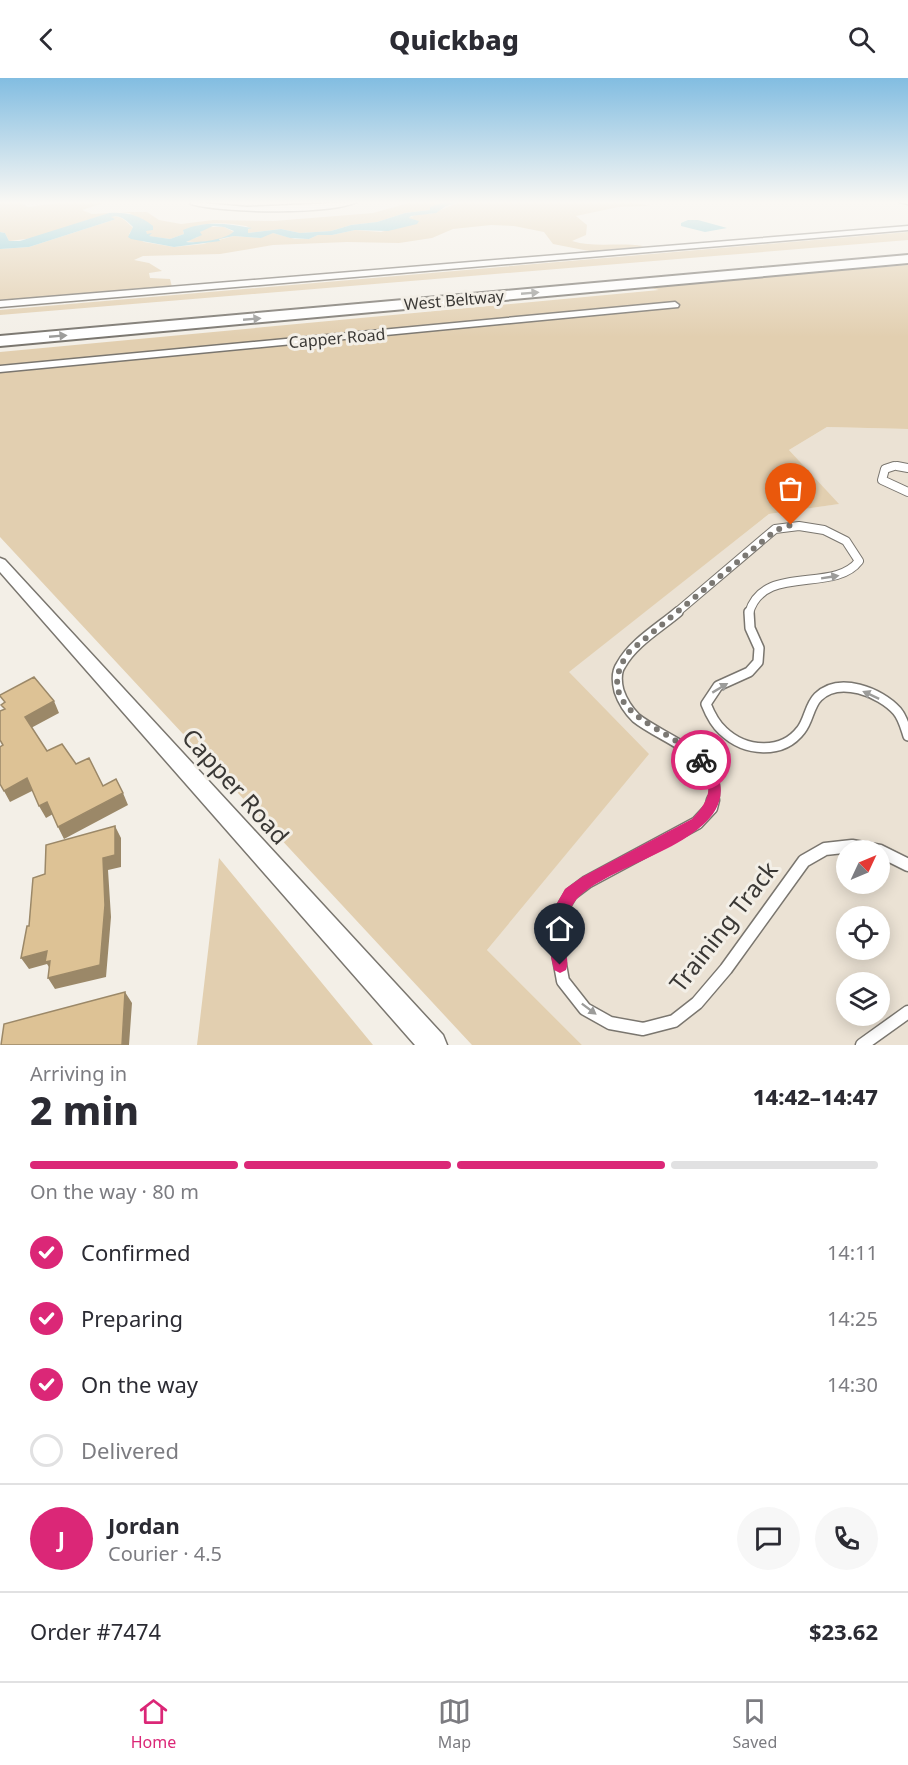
<!DOCTYPE html>
<html lang="en">
<head>
<meta charset="utf-8">
<style>
  body { margin:0; font-family:"Noto Sans",sans-serif; background:#f7f7f7; color:#2b2b33; height:100vh; display:flex; flex-direction:column; font-size:22px; white-space:nowrap }
  * { box-sizing:border-box; margin:0 }
  p { font-size:20px; color:#7c7c81 }
  .icon { flex:none; width:33px; height:33px; fill:none; stroke:currentColor; stroke-width:2; stroke-linecap:round; stroke-linejoin:round }
  .map { position:relative; height:967px; overflow:hidden }
  .side { display:flex; flex-direction:column; background:#fff; flex:1 }
  .side>* { flex:none }
  .needle { width:39px; rotate:46deg }
  .fabs { position:absolute; left:836px; top:762px; display:grid; gap:12px }
  .fabs a { display:grid; place-items:center; width:54px; height:54px; border-radius:50%; background:#fff; box-shadow:0 3px 15px #0003; font-size:30px }
  .pin { position:absolute; display:grid; place-items:center; width:51px; height:51px; color:#fff; margin:-62px -26px; border-radius:50% 50% 50% 0; rotate:-45deg; box-shadow:0 0 6px #0007 }
  .pin .icon { rotate:45deg }
  .courier { position:absolute; display:grid; place-items:center; width:60px; height:60px; margin:-30px; border:4px solid #db2777; border-radius:50%; background:#fff; color:#222; box-shadow:0 2px 8px #0007 }
  .overview em { font-style:normal; font-weight:800 }
  .overview div { display:flex; flex-direction:column-reverse }
  .overview { display:flex; align-items:center; justify-content:space-between; height:102px; padding:0 30px }
  h1 { font-size:39px; font-weight:800; line-height:45px }
  .bar { display:grid; grid-template-columns:repeat(4,1fr); gap:9px 6px; align-content:center; height:72px; padding:0 30px }
  .bar i { height:8px; border-radius:4px; background:#e1e1e2 }
  .bar .active { background:#db2777 }
  .bar p { grid-column:span 4 }
  .line { display:flex; align-items:center; gap:15px; padding:0 30px; border-top:2px solid #e1e1e2 }
  .line div { flex:1 }
  .round { display:grid; place-items:center; flex:none; width:63px; height:63px; border-radius:32px; background:#f7f7f7 }
  ol { padding:0 30px; list-style:none }
  li { display:flex; align-items:center; gap:18px; height:66px }
  li p { margin-inline-start:auto }
  li .icon { padding:6px; border-radius:50%; background:#db2777; color:#fff; stroke-width:4 }
  li:last-child { color:#7c7c81 }
  li i { width:33px; height:33px; border:3px solid #e1e1e2; border-radius:50% }
  header { display:flex; justify-content:space-between; align-items:center; height:78px; padding:0 30px; background:#fff; font-size:27px; font-weight:800 }
  .dock { display:flex; justify-content:space-around; align-items:center; height:84px; border-top:2px solid #e1e1e2; background:#fff; font-size:16px; color:#7c7c81 }
  .dock a { display:grid; justify-items:center; gap:3px }
  .dock .active { color:#db2777 }
  .map>svg:first-child { display:block }
  .built { fill:#ebe2d4; fill-rule:evenodd }
  .green { fill:#e2cfb0 }
  .water { fill:#8acad6; fill-rule:evenodd }
  .lines { fill:none; stroke-linecap:round; stroke-linejoin:round }
  .lane-far3-casing { stroke:#7a766f; stroke-width:8 }
  .lane-far2-casing { stroke:#7a766f; stroke-width:10 }
  .lane-far1-casing { stroke:#7a766f; stroke-width:12 }
  .lane-casing { stroke:#7a766f; stroke-width:15 }
  .street-casing { stroke:#7a766f; stroke-width:3 }
  .highway-casing { stroke:#7a766f; stroke-width:4 }
  .lane-far3 { stroke:#fff; stroke-width:5 }
  .lane-far2 { stroke:#fff; stroke-width:8 }
  .lane-far1 { stroke:#fff; stroke-width:9 }
  .lane { stroke:#fff; stroke-width:12 }
  .street { fill:#fff; fill-rule:evenodd }
  .highway { fill:#fff; fill-rule:evenodd }
  .shaded-wall { fill:#9b8868 }
  .building { fill:#ddc295; stroke:#9b8868; stroke-width:1.5 }
  .oneway { fill:#9c9c9a }
  .route { fill:#db2777 }
  .done { stroke:#7b7873; stroke-width:6; stroke-dasharray:0 10.8 }
  .labels { text-anchor:middle; stroke-width:6; stroke-linejoin:round; paint-order:stroke }
  .far-street-label { font-size:16px; fill:#3a3835; stroke:#f3efe7 }
  .near-street-label { font-size:24px; fill:#3a3835; stroke:#f3efe7 }
</style>
</head>
<body>
<header><svg class="icon" aria-label="back" viewBox="0 0 24 24"><path d="M15 5l-7 7 7 7"/></svg>Quickbag<svg class="icon" aria-label="search" viewBox="0 0 24 24"><circle cx="10" cy="10" r="6"/><path d="M15 15l6 6"/></svg></header>
<div class="map">
<svg width="908" height="967" viewBox="0 0 908 967">
  <rect width="100%" height="100%" fill="#f3efe7"/>
  <path class="built" d="M 827,349 L 908,351 L 908,967 L 582,967 L 487,872 L 648,676 L 568,594 L 769,436 L 838,426 L 789,372 ZM 846,772 L 879,772 L 879,806 L 846,806 ZM 846,838 L 879,838 L 879,872 L 846,872 ZM 846,904 L 879,904 L 879,938 L 846,938 Z"/>
  <path class="green" d="M 0,124 L 20,124 L 28,129 L 64,124 L 107,124 L 82,132 L 92,136 L 109,135 L 34,160 L 9,163 L 5,155 L 0,154 Z
    M 412,124 L 445,124 L 430,132 L 405,135 L 377,144 L 351,147 L 331,153 L 300,155 L 281,151 L 248,155 L 245,154 L 250,150 L 246,148 C 225,144 203,143 183,153 L 184,156 L 170,161 L 147,158 L 151,156 L 147,156 L 130,135 L 120,134 L 147,134 L 159,142 L 181,146 L 213,142 L 274,143 L 373,135 Z
    M 460,124 L 632,124 L 650,128 L 618,129 L 576,138 L 587,147 L 586,157 L 572,163 C 595,170 620,164 643,168 L 637,170 L 594,174 L 553,166 L 544,154 L 514,148 L 491,147 L 453,151 L 432,160 L 399,165 L 347,164 L 273,167 L 220,176 L 143,178 L 134,182 L 149,185 L 162,193 L 149,195 L 150,200 L 170,201 L 172,209 L 0,223 L 0,171 L 29,169 L 113,142 L 110,139 C 120,136 126,143 133,150 L 129,156 L 144,164 L 174,169 L 203,166 L 234,158 L 261,160 L 265,156 L 273,155 L 295,161 L 309,161 L 318,157 L 332,157 L 355,152 L 381,154 L 418,143 L 408,140 L 418,136 L 431,136 Z
    M 207,149 L 224,149 L 234,154 C 225,163 197,166 186,163 L 198,159 L 199,155 Z
    M 908,154 L 908,162 L 0,237 L 0,232 Z
    M 908,187 L 908,351 L 827,349 L 789,372 L 839,426 L 769,436 L 569,594 L 649,676 L 487,872 L 582,967 L 472,967 L 0,459 L 0,274 L 659,212 L 647,209 Z
    M 219,780 L 373,967 L 197,967 Z"/>
  <path class="water" d="M 445,124 L 460,124 L 446,128 L 436,135 L 411,138 L 409,140 L 419,143 L 417,146 L 388,153 L 355,152 L 332,157 L 318,157 L 309,161 L 290,160 L 273,155 L 261,160 L 234,158 L 219,161 L 220,163 L 174,169 L 131,161 L 128,159 L 133,149 C 127,143 120,136 111,139 L 115,141 L 113,142 L 29,169 L 0,171 L 0,154 L 5,155 L 9,163 L 20,163 L 109,135 C 127,134 139,137 153,148 L 153,152 L 146,153 L 147,156 L 152,155 L 149,158 L 170,161 L 184,156 L 183,152 C 206,142 228,146 252,150 L 248,151 L 248,155 L 281,151 L 300,155 L 331,153 L 351,147 L 377,144 L 405,135 L 430,132 L 430,129 ZM 213,148 L 224,149 L 234,153 C 227,162 197,165 186,164 L 202,157 L 200,154 Z
    M 688,142 L 698,142 L 727,150 L 705,154 L 681,148 L 681,145 Z"/>
  <g class="lines">
    <defs>
      <path id="lane-far3" d="M 889,390 L 895,388 L 907,390"/>
      <path id="lane-far2" d="M 894,388 L 885,391 L 882,402 L 908,414
        M 897,388 L 908,390
        M 676,535 L 775,451 L 799,448 L 824,452 L 846,463 L 859,483 C 834,516 763,485 749,535"/>
      <path id="lane-far1" d="M 678,534 C 659,550 633,565 621,587 C 616,594 617,605 619,613 C 622,622 629,633 636,640 C 663,662 726,678 713,724
        M 749,534 L 750,550 L 759,570 L 758,584 L 749,594 L 718,608 L 706,626 C 710,636 715,646 723,653 C 745,674 782,677 801,652 C 809,642 809,628 818,619 C 839,598 880,614 897,633 C 903,640 905,649 908,658"/>
      <path id="lane" d="M 713,722 L 711,730 L 697,745 L 587,804 L 571,816 L 559,836 L 557,870 L 563,903 L 585,931 L 610,945 L 643,951 L 674,943 L 697,925 L 726,891 L 804,783 L 825,771 L 852,768 L 880,773 L 908,787
        M 862,967 L 908,934"/>
      <path id="street" d="M 191,124 L 247,129 L 357,124 C 330,137 221,135 191,126 Z
        M 899,124 L 908,124 L 908,126 Z
        M 908,148 L 908,152 L 0,229 L 0,223 Z
        M 675,224 L 679,227 L 678,229 L 0,294 L 0,288 Z
        M 0,480 L 5,482 L 443,957 L 447,967 L 415,967 L 0,494 Z"/>
      <path id="highway" d="M 908,177 L 908,185 L 0,268 L 0,258 Z"/>
    </defs>
    <use href="#lane-far3" class="lane-far3-casing"/>
    <use href="#lane-far2" class="lane-far2-casing"/>
    <use href="#lane-far1" class="lane-far1-casing"/>
    <use href="#lane" class="lane-casing"/>
    <use href="#street" class="street-casing"/>
    <use href="#highway" class="highway-casing"/>
    <use href="#lane-far3" class="lane-far3"/>
    <use href="#lane-far2" class="lane-far2"/>
    <use href="#lane-far1" class="lane-far1"/>
    <use href="#lane" class="lane"/>
    <use href="#street" class="street"/>
    <use href="#highway" class="highway"/>
  </g>
  <path class="shaded-wall" d="M 54,623 L 59,635 L 31,650 L 25,639 Z
    M 27,700 L 34,712 L 10,724 L 4,713 Z
    M 123,715 L 128,727 L 64,761 L 58,749 Z
    M 47,724 L 53,736 L 46,740 L 39,728 Z
    M 115,748 L 121,760 L 121,789 L 108,792 L 111,839 L 106,899 L 55,911 L 48,900 L 103,780 Z
    M 47,873 L 53,895 L 47,886 L 29,891 L 21,880 Z
    M 125,914 L 132,925 L 129,967 L 122,967 Z"/>
  <path class="building" d="M 34,599 L 54,623 L 25,639 L 47,673 L 62,666 L 76,686 L 89,680 L 103,708 L 116,701 L 123,715 L 58,749 L 47,724 L 39,728 L 27,700 L 4,713 L 0,706 L 0,669 L 3,667 L 0,662 L 0,633 L 5,631 L 1,627 L 5,624 L 0,618 L 0,617 Z
    M 115,748 L 115,777 L 103,780 L 105,827 L 100,887 L 48,900 L 50,883 L 45,884 L 47,873 L 21,880 L 27,848 L 29,848 L 33,800 L 45,796 L 46,767 Z
    M 125,914 L 122,967 L 1,967 L 4,946 Z"/>
  <defs><path id="oneway-solid" d="M-6-.8H1V-3.2L6.5 0L1 3.2V.8H-6Z" transform="scale(1.5)"/></defs>
  <g class="oneway">
    <use href="#oneway-solid" transform="translate(530 215) rotate(-5)"/>
    <use href="#oneway-solid" transform="translate(252 241) rotate(-5)"/>
    <use href="#oneway-solid" transform="translate(58 258) rotate(-5)"/>
    <use href="#oneway-solid" transform="translate(830 499) rotate(-9)"/>
    <use href="#oneway-solid" transform="translate(720 610) rotate(-31)"/>
    <use href="#oneway-solid" transform="translate(871 617) rotate(-155)"/>
    <use href="#oneway-solid" transform="translate(589 931) rotate(37)"/>
  </g>
  <linearGradient id="sky" x2="0" y2="1"><stop stop-color="#82bde1"/><stop offset="0.48" stop-color="#faf8f4"/><stop offset="1" stop-color="#faf8f4" stop-opacity="0"/></linearGradient>
  <rect width="908" height="259" fill="url(#sky)"/>
  <path class="route" d="M 701,677 C 711,680 716,691 719,701 C 737,764 608,784 576,822 C 565,836 564,854 566,870 C 566,879 569,884 566,892 L 560,895 L 554,892 L 549,870 L 551,836 L 565,811 L 582,799 L 692,741 C 705,727 715,713 703,694 C 700,689 697,686 694,682 Z"/>
  <g class="lines">
    <path class="done" d="M 701,682 C 672,650 586,634 629,574 L 776,452 L 791,447"/>
  </g>
  <g class="labels">
    <g class="far-street-label">
      <text transform="translate(454 222) rotate(-5)" y="6">West Beltway</text>
      <text transform="translate(337 260) rotate(-5)" y="6">Capper Road</text>
    </g>
    <g class="near-street-label">
      <text transform="translate(235 709) rotate(48)" y="8">Capper Road</text>
      <text transform="translate(724 849) rotate(-52)" y="8">Training Track</text>
    </g>
  </g>
</svg>
<div class="fabs">
<a><svg class="needle" viewBox="-14 -14 28 28"><path d="M0-13l5 13h-10z" fill="#e53935"/><path d="M0 13l5-13h-10z" fill="#7c7c81"/></svg></a>
<a><svg class="icon" aria-label="locate" viewBox="0 0 24 24"><circle cx="12" cy="12" r="6"/><path d="M12 2v4M12 18v4M2 12h4M18 12h4"/></svg></a>
<a><svg class="icon" aria-label="layers" viewBox="0 0 24 24"><path d="M12 4l9 5-9 5-9-5zM3 14l9 5 9-5"/></svg></a>
</div>
<div class="pin" style="left:791px;top:447px;background:#ea580c"><svg class="icon" aria-label="bag" viewBox="0 0 24 24"><path d="M5 8h14l-1 12H6zM9 8a3 3 0 0 1 6 0"/></svg></div>
<div class="pin" style="left:560px;top:887px;background:#1f2937"><svg class="icon" aria-label="home" viewBox="0 0 24 24"><path d="M3 11l9-7 9 7M6 9v11h12V9"/></svg></div>
<div class="courier" style="left:701px;top:682px"><svg class="icon" aria-label="bike" viewBox="0 0 24 24"><circle cx="6" cy="16" r="4"/><circle cx="18" cy="16" r="4"/><path d="M6 16l4-8h5l3 8M10 8l3 8H6M13 5h3"/></svg></div>
</div>
<section class="side">
<div class="overview"><div><h1>2 min</h1><p>Arriving in</p></div><em>14:42–14:47</em></div>
<div class="bar"><i class="active"></i><i class="active"></i><i class="active"></i><i></i><p>On the way · 80 m</p></div>
<ol>
<li><svg class="icon" aria-label="check" viewBox="0 0 24 24"><path d="M5 12l5 5 9-10"/></svg>Confirmed<p>14:11</p></li>
<li><svg class="icon" aria-label="check" viewBox="0 0 24 24"><path d="M5 12l5 5 9-10"/></svg>Preparing<p>14:25</p></li>
<li><svg class="icon" aria-label="check" viewBox="0 0 24 24"><path d="M5 12l5 5 9-10"/></svg>On the way<p>14:30</p></li>
<li><i></i>Delivered</li>
</ol>
<div class="line" style="height:108px"><b class="round" style="background:#db2777;color:#fff">J</b><div><b>Jordan</b><p>Courier · 4.5</p></div><a class="round"><svg class="icon" aria-label="chat" viewBox="0 0 24 24"><path d="M4 5h16v11H9l-5 4z"/></svg></a><a class="round"><svg class="icon" aria-label="phone" viewBox="0 0 24 24"><path d="M5 4h4l2 5-3 2q2 4 5 5l2-3 5 2v4C11 20 4 13 5 4z"/></svg></a></div>
<div class="line" style="height:78px"><div>Order #7474</div><b>$23.62</b></div>
</section>
<nav class="dock">
<a class="active"><svg class="icon" aria-label="home" viewBox="0 0 24 24"><path d="M3 11l9-7 9 7M6 9v11h12V9"/></svg>Home</a>
<a><svg class="icon" aria-label="map" viewBox="0 0 24 24"><path d="M3 6l6-2 6 2 6-2v14l-6 2-6-2-6 2zM9 4v14M15 6v14"/></svg>Map</a>
<a><svg class="icon" aria-label="saved" viewBox="0 0 24 24"><path d="M7 4h10v16l-5-4-5 4z"/></svg>Saved</a>
</nav>
</body>
</html>
